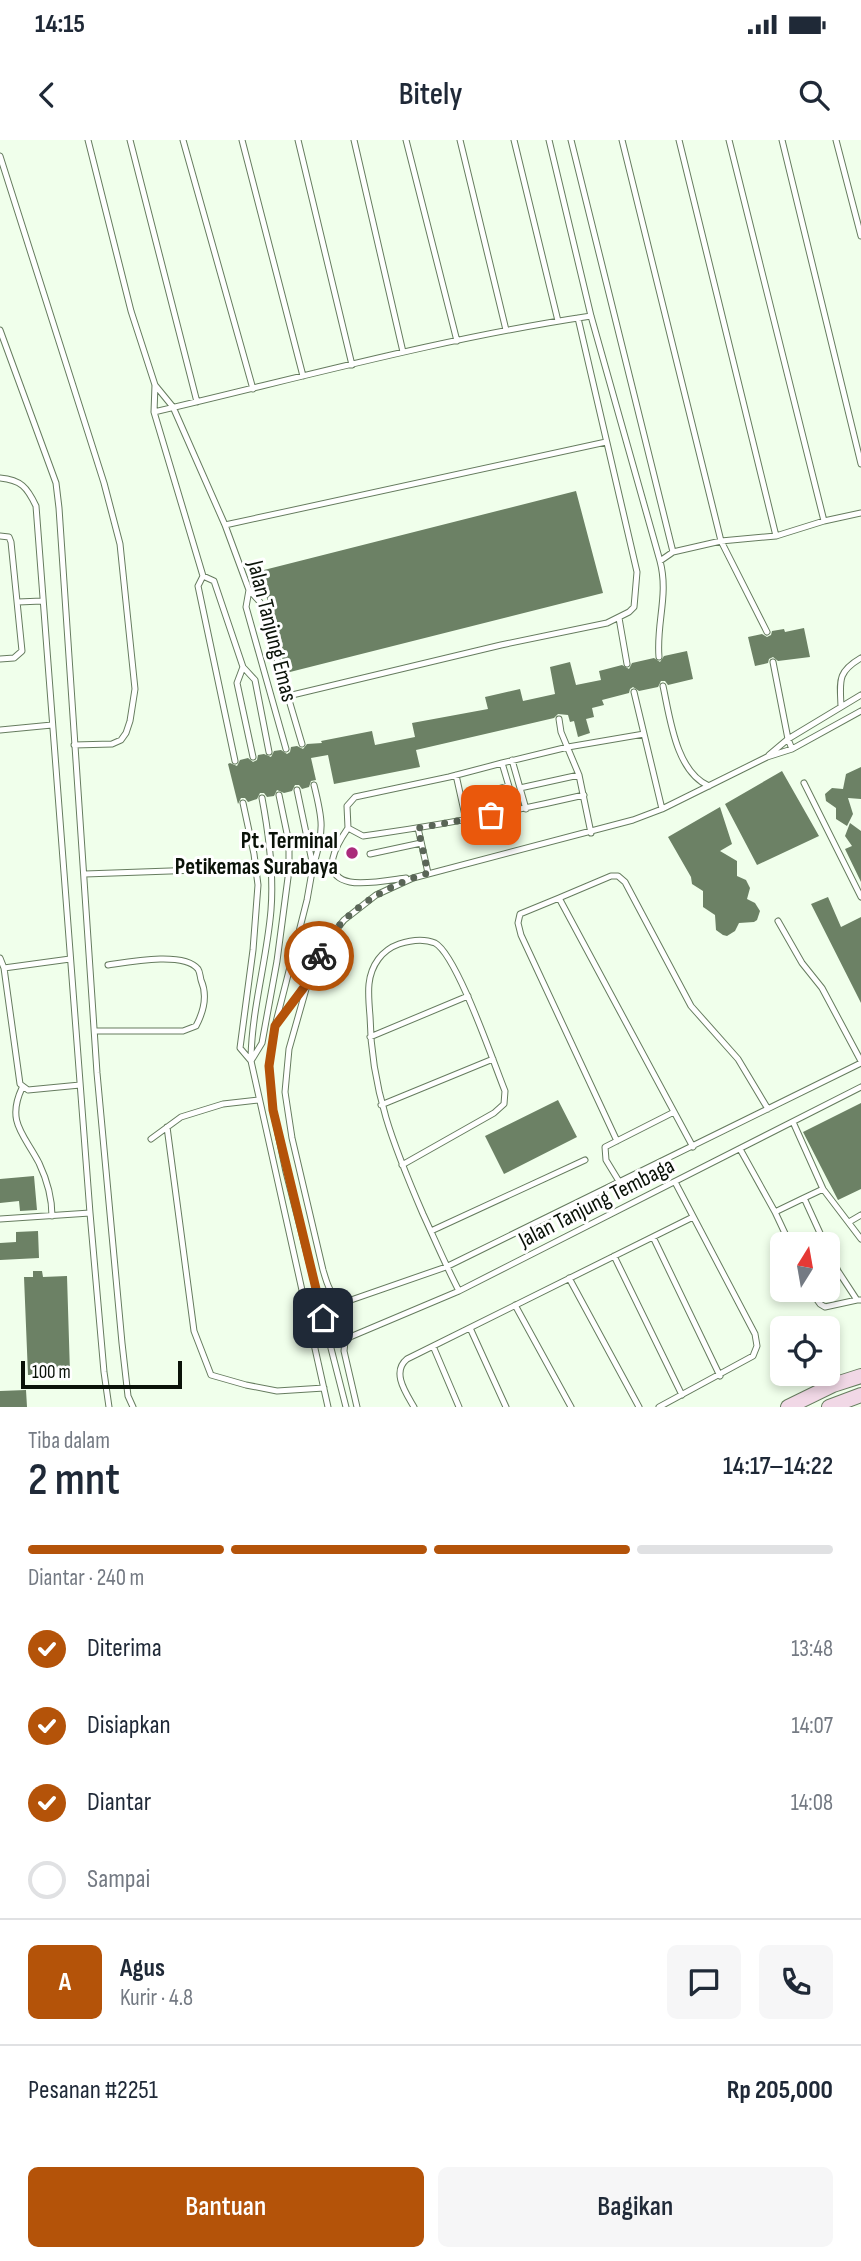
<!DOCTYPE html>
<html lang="id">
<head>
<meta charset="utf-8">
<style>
  body { margin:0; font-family:"Sofia Sans Condensed",sans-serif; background:#f6f6f7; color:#1f2937; height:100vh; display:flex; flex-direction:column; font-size:26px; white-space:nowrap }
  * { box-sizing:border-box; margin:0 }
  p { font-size:23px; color:#747a83 }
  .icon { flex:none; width:38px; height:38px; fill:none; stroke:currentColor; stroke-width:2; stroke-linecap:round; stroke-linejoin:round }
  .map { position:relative; height:1267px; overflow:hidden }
  .side { display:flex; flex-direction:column; background:#fff; flex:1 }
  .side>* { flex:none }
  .needle { width:46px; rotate:11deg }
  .tools { position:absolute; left:770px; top:1092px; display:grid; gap:14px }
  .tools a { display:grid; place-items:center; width:70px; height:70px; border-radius:10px; background:#fff; box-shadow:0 4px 10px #0003; font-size:35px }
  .scale { position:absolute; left:21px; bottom:18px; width:161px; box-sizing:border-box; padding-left:7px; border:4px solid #0a1208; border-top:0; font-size:19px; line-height:24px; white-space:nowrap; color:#0a1208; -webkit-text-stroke:5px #fff; paint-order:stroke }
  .pin { position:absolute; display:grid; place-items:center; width:60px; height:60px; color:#fff; margin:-30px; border-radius:14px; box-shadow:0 4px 10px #0006 }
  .courier { position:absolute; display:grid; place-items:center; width:70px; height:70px; margin:-35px; border:5px solid #b45309; border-radius:50%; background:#fff; color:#222; box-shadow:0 2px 9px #0007 }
  .overview em { font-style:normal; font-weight:600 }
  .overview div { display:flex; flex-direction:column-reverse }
  .overview { display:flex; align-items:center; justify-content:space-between; height:119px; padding:0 28px }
  h1 { font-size:46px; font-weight:600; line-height:52px }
  .bar { display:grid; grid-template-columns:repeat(4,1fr); gap:10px 7px; align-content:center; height:84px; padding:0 28px }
  .bar i { height:9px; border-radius:5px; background:#e0e1e3 }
  .bar .current { background:#b45309 }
  .bar p { grid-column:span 4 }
  .line { display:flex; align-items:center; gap:18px; padding:0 28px; border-top:2px solid #e0e1e3 }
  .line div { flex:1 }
  .round { display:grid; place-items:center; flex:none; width:74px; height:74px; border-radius:10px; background:#f6f6f7 }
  ol { padding:0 28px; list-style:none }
  li { display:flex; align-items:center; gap:21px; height:77px }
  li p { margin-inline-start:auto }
  li .icon { padding:7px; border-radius:50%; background:#b45309; color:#fff; stroke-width:4 }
  li:last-child { color:#747a83 }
  li i { width:38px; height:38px; border:4px solid #e0e1e3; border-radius:50% }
  .action { display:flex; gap:14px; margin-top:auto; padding:14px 28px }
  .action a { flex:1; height:80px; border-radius:10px; background:#b45309; color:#fff; font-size:28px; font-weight:600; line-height:80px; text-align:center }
  .action a+a { background:#f6f6f7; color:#1f2937 }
  .status { display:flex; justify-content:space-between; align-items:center; height:49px; padding:0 35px; background:#fff; direction:ltr }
  .status svg { height:19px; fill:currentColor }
  header { display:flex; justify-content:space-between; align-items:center; height:91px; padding:0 28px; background:#fff; font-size:32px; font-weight:600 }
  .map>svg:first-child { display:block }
  .building { fill:#6c8165 }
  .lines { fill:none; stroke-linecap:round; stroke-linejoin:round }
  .service-casing { stroke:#667c5f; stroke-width:7 }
  .secondary-casing { stroke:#667c5f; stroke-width:16 }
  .service { stroke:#fff; stroke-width:5 }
  .secondary { stroke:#f1d8e6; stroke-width:14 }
  .done { stroke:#5a6557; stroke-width:7; stroke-dasharray:0 12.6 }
  .route { stroke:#b45309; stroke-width:9 }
  .poi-dot { fill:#aa2b7b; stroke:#fff; stroke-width:2.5 }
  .labels { text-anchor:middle; stroke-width:6; stroke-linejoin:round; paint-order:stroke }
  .street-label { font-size:23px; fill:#0a1208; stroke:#fff }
  .poi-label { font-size:23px; font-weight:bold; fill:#0a1208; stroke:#fff; text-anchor:end }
</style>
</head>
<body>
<div class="status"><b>14:15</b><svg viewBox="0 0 49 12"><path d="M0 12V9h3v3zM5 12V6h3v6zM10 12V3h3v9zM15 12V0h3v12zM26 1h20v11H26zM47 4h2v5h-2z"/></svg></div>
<header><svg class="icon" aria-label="back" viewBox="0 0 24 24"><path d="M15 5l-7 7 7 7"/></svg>Bitely<svg class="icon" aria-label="search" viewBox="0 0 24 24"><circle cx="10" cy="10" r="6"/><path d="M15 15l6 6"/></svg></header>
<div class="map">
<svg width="861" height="1267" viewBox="0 0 861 1267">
  <rect width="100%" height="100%" fill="#f0ffeb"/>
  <path class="building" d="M 576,351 L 603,453 L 286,533 L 260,431 Z
    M 804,488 L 810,517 L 778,521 L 773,517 L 769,519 L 768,523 L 755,526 L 748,497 L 762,494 L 767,497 L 771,495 L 772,491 L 784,489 L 785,492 Z
    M 687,511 L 693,539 L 668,545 L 665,541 L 661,541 L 658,547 L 639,551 L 633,547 L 630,549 L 629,553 L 602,560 L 604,565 L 592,568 L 594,577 L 586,579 L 590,593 L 578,597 L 574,581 L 570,582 L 568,575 L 558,574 L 554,578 L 416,610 L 420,627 L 334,644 L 328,615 L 311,618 L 316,640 L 311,641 L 309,647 L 302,649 L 299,645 L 295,645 L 292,651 L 284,653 L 277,650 L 274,656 L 267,657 L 264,653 L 260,653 L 257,659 L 248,662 L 245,658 L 241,658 L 238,664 L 228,624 L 230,623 L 237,626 L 240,620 L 248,618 L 253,622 L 257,620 L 258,615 L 264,614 L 271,617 L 274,611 L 281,610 L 287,614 L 290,612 L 291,607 L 297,606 L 303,609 L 307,604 L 322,603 L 321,601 L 372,591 L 375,605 L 415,597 L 412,583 L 488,569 L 485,557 L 520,549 L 523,561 L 555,554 L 550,527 L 570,522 L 576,545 L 601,540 L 599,531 L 622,525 L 629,529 L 632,523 L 654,518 L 660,522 L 664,516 Z
    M 861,627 L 861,659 L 848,658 L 853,674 L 847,686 L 836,679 L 836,668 L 826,661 L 825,654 L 832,648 L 843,649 L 846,634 Z
    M 782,631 L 819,696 L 757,725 L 725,664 Z
    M 720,667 L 732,704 L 720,711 L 737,721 L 737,736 L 746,740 L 750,748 L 747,759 L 755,763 L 760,771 L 757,780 L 754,782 L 739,783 L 735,791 L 727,796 L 723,795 L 716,790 L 715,775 L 703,767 L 703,751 L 692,744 L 691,737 L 668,697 Z
    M 850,683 L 861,691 L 861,742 L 845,709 L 852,706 L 845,696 Z
    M 828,757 L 841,787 L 861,777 L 861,863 L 811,764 Z
    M 558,960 L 577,997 L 504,1034 L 485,996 Z
    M 861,963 L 861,1049 L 838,1060 L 803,992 Z
    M 34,1036 L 37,1070 L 20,1071 L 19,1061 L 0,1063 L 0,1039 Z
    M 38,1091 L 39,1118 L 0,1120 L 0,1103 L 16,1102 L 16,1092 Z
    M 33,1131 L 42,1131 L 43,1137 L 67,1136 L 70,1233 L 28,1235 L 24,1137 L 33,1137 Z
    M 26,1250 L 27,1267 L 0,1267 L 0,1251 Z"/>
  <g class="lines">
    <defs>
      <path id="service" d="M 88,0 L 131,171 L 155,245 L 154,272 L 203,436 L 198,446 L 235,621
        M 130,0 L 197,262
        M 183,0 L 253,249
        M 242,0 L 303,236
        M 298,0 L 352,225
        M 354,0 L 403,212
        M 406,0 L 457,201
        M 460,0 L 506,190
        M 514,0 L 558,181
        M 549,0 L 591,176 L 660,421 L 673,412 L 721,401 L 776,396 L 824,381 L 861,373
        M 571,0 L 673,412
        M 622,0 L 721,401 L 767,492
        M 679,0 L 776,396
        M 729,0 L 824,381
        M 782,0 L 861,324
        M 836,0 L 861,96
        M 0,16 L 104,343 L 120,404 L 135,549 L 130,581 L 126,593 L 121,600 L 112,604 L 74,605
        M 0,190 L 56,343 L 59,368 L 97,933 L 122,1203 L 128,1256 L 133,1267
        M 155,245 L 173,267 L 225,385 L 249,450 L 246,467 L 286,609
        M 154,272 C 299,238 443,198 591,176
        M 0,338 C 21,340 27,347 36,366 L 90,1073 L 104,1232 L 109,1267
        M 225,385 L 606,302
        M 0,396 L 9,397 L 11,402 L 22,511 L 14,518 L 0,519
        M 203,436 L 214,441 L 243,527 L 237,543 L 253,617
        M 249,450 L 260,462 L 302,604
        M 18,462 L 42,461
        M 619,478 L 627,524
        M 659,517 C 656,483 669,455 660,421
        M 773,522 L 788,599 L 792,609
        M 243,527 L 255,540 L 269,612
        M 663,546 C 670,578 676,632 709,646
        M 634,552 L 662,669
        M 288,556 L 501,505 L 607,483 L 629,472 L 634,467 L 637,432 L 578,178
        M 841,566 C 840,541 837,532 861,518
        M 559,579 L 561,592 L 579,635 L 591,693
        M 0,590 L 52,585
        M 769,615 L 788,599 L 861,555
        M 512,620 L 526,669
        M 502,623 L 568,607 L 644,594
        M 456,635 L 466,680
        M 804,643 L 861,757
        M 520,648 L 579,635
        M 297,650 L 313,726 L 307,760 L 275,886 L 269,926 L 273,970 L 286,1032 L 346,1267
        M 279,655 L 289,703 L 289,730 L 277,821 L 262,903 L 251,921 L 328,1267
        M 462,659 L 508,646
        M 243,663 L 254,714 L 258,745 L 253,810 L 240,908 L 251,921
        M 516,670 L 502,623 L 449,637 L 355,657 L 347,666 L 348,688 L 363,696 L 377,694 C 447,684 515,671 584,655
        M 348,688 C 337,704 318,735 350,742 C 365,745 391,740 406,738
        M 418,688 L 428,733
        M 370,714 L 421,703
        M 314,724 C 324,689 323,681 314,645
        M 85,734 L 198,730
        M 559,758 L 611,736 L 618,736 L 625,742 L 691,866 L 738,919 L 768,969
        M 778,781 L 802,823 L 822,848 L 861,921
        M 0,818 L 4,828
        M 70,819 L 4,828 L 20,944 L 28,950 L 80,945
        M 308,842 L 289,909 L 285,952 L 292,998 L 323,1130 C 329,1149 329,1158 351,1160 L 446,1127 L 861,923
        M 275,886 L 308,842 L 324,805 L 344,780 L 376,755 L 413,738 L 633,680 L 662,669 L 767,617 L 792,609 L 861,571
        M 95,891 L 183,891 L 196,886 C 204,871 208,856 201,840 C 200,836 200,832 198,829 C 184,811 128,822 108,825
        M 370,897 L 468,856
        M 251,918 C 252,868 267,819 271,770 C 274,732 269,695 262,658
        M 22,948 C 6,982 24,994 39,1023 C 47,1040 52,1057 52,1076
        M 381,965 L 493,919
        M 793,982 L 823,1049 L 861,1099
        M 167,987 L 194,1191 L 211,1235 L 246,1245 L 277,1251 L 324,1248
        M 151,999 L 181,977 L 223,964 L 258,960
        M 617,1001 L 521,795 L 518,783 L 520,774 L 559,758 L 693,1007
        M 740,1009 L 775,1072
        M 402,1025 L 494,973 L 504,964 L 505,951 C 494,924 457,815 435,803 C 423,798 411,800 399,804 C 382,810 371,825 369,844 C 368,854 369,865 370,876 C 371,950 394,1007 423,1074 C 435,1100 446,1126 459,1151
        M 620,1043 L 606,1020 L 605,1007 L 674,972
        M 823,1049 L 804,1058 L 825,1104
        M 0,1079 L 90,1073
        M 849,1082 L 861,1075
        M 431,1091 L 585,1020
        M 653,1097 L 720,1236
        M 790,1104 L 775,1072 L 804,1058
        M 828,1109 L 838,1131 L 857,1160 L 861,1160
        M 614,1116 L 682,1255
        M 569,1138 L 639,1267
        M 810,1150 L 820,1164 L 825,1167 L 857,1160
        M 515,1165 L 571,1267
        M 470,1188 L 506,1267
        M 433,1206 L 459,1267
        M 357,1267 L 344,1211 L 345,1202 L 350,1197 L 459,1151 L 861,947
        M 414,1267 C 406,1253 391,1232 407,1219 L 693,1077
        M 659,1267 L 753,1216 L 757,1206 L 755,1194 L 675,1042"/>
      <path id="secondary" d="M 788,1267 L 833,1245 L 861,1236
        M 829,1267 L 861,1255"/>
    </defs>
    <use href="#service" class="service-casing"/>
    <use href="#secondary" class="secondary-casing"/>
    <use href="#service" class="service"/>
    <use href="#secondary" class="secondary"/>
  </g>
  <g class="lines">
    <path class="done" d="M 319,816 C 338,773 385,746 428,733 L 418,688 L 491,675"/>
    <path class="route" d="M 319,816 L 308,842 L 275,886 L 269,926 L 273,970 L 323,1178"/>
  </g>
  <circle class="poi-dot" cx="352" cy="713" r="7"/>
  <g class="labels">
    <g class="street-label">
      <text transform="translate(273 491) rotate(76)" y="8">Jalan Tanjung Emas</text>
      <text transform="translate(596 1062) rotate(-27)" y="8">Jalan Tanjung Tembaga</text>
    </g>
    <g class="poi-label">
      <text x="338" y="708">Pt. Terminal<tspan x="338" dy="26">Petikemas Surabaya</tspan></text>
    </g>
  </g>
</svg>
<div class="tools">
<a><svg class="needle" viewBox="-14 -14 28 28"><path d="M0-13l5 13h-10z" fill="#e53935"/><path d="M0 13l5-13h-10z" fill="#747a83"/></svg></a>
<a><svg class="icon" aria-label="locate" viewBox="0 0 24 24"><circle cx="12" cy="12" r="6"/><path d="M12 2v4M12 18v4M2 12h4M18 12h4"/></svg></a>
</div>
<div class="scale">100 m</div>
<div class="pin" style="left:491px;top:675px;background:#ea580c"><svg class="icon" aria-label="bag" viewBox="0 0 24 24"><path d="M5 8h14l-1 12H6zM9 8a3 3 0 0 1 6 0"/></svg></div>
<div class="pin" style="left:323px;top:1178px;background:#1f2937"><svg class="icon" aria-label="home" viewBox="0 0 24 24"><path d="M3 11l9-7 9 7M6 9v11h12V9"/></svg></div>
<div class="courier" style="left:319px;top:816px"><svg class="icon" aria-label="bike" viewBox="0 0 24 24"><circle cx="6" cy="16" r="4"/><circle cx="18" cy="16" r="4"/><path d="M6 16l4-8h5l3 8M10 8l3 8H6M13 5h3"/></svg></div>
</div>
<section class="side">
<div class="overview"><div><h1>2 mnt</h1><p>Tiba dalam</p></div><em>14:17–14:22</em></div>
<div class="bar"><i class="current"></i><i class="current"></i><i class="current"></i><i></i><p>Diantar · 240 m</p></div>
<ol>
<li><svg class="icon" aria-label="check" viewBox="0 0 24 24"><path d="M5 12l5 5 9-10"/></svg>Diterima<p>13:48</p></li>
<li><svg class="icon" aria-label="check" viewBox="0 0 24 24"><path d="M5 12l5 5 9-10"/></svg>Disiapkan<p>14:07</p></li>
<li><svg class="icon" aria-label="check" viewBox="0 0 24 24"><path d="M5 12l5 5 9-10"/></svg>Diantar<p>14:08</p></li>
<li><i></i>Sampai</li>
</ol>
<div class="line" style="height:126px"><b class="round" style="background:#b45309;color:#fff">A</b><div><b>Agus</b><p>Kurir · 4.8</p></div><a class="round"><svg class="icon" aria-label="chat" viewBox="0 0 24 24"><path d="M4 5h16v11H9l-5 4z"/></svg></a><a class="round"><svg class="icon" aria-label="phone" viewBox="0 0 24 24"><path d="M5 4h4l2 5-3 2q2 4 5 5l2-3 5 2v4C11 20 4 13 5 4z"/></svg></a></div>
<div class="line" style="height:91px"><div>Pesanan #2251</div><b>Rp 205,000</b></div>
<div class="action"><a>Bantuan</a><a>Bagikan</a></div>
</section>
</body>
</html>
